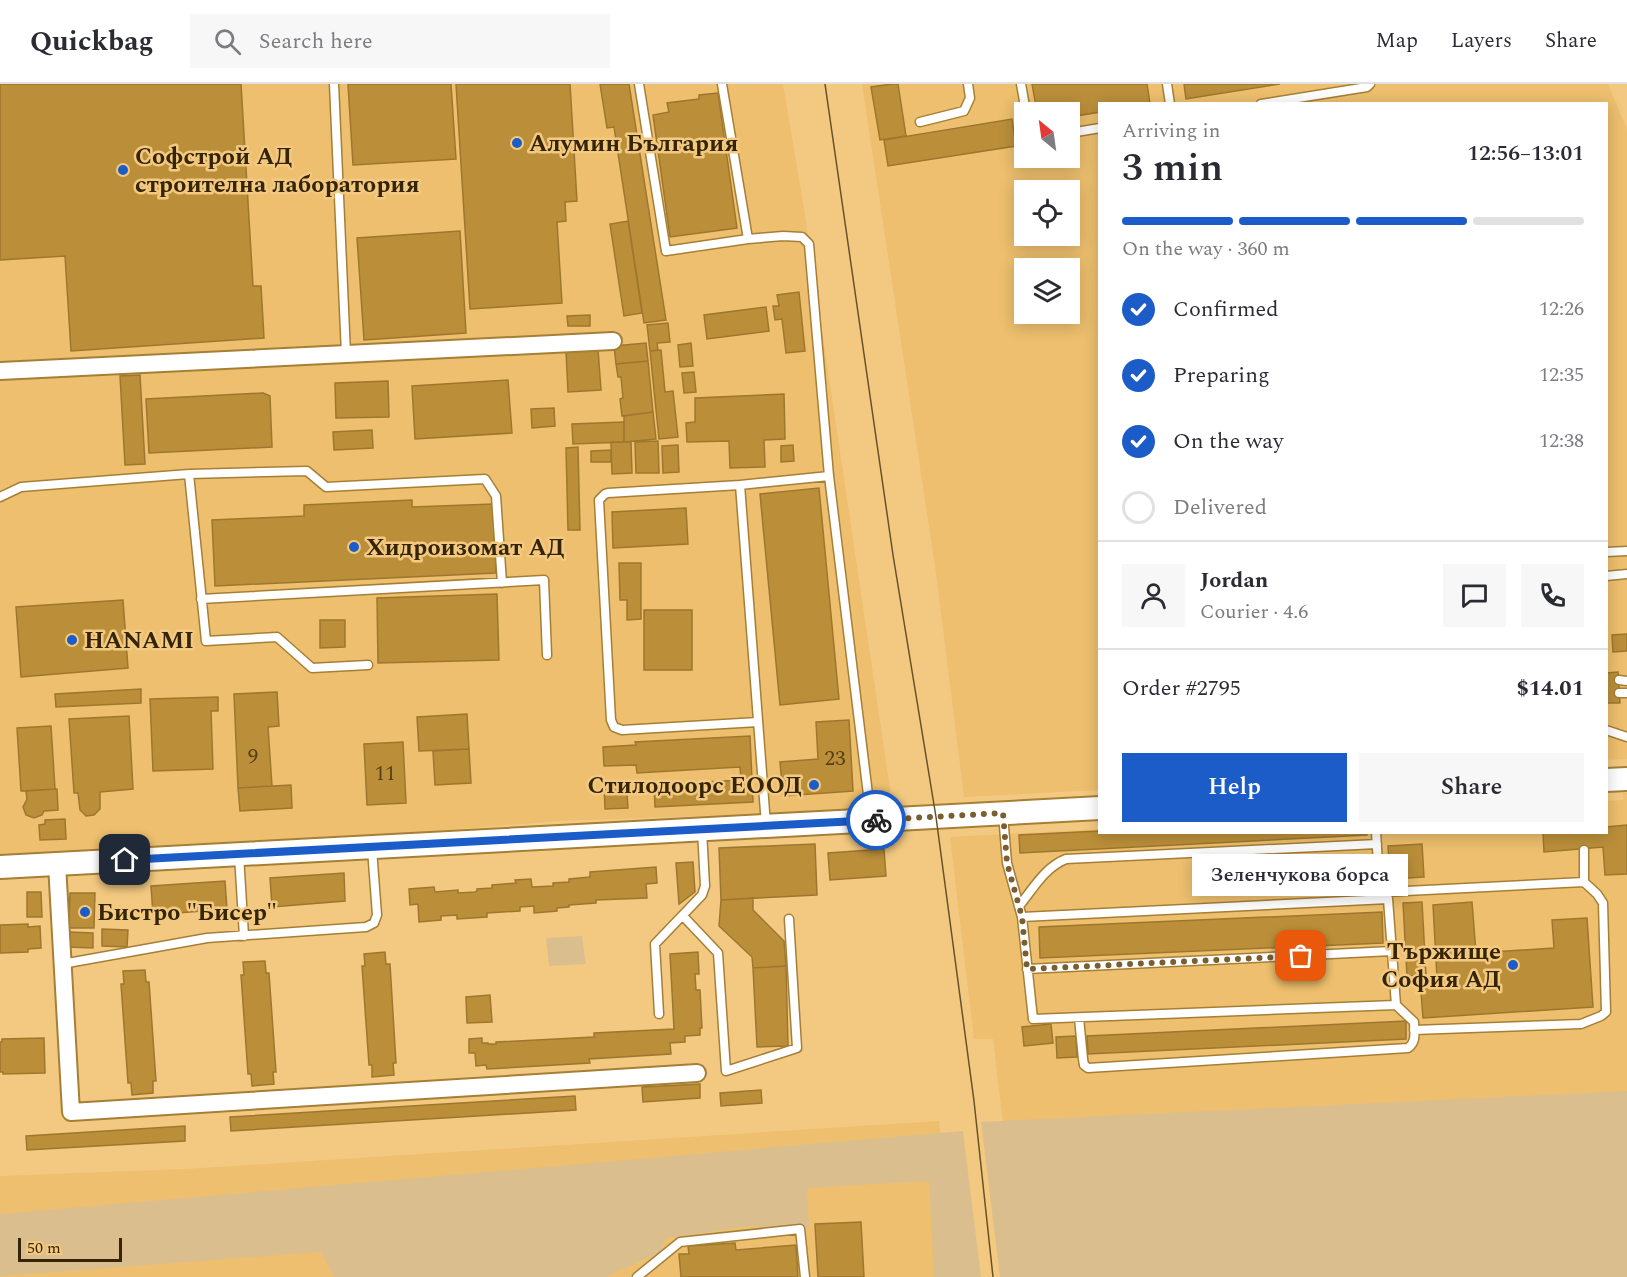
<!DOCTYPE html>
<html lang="en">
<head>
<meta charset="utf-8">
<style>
  body { margin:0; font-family:Spectral,serif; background:#f7f7f7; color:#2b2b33; height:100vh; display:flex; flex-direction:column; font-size:22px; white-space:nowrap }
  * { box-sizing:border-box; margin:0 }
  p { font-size:20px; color:#7c7c81 }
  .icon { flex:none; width:33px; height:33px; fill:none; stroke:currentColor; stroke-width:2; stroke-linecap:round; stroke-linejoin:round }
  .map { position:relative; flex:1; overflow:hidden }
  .side { position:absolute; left:1098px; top:18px; width:510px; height:732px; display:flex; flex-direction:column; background:#fff; border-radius:0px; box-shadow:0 3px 15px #0003 }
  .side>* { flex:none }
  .needle { width:39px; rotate:331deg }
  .fabs { position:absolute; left:1014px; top:18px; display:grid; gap:12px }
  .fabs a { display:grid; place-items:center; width:66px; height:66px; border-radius:0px; background:#fff; box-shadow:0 3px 15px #0003; font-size:30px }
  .scale { position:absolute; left:18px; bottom:15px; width:104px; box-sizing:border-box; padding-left:6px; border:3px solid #352506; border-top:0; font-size:16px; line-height:21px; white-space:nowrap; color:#352506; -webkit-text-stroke:4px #f3c981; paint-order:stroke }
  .pin { position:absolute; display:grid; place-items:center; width:51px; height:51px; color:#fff; margin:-26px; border-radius:12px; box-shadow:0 3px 9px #0006 }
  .courier { position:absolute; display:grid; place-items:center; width:60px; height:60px; margin:-30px; border:4px solid #1c5cc8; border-radius:50%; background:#fff; color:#222; box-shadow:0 2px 8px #0007 }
  .bubble { position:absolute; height:42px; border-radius:0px; background:#fff; box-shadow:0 3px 15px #0003; font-size:20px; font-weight:600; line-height:42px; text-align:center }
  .summary em { font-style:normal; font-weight:600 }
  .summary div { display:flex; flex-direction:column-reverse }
  .summary { display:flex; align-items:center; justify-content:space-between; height:102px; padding:0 24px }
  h1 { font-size:39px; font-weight:600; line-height:45px }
  .bar { display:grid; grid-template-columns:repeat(4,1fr); gap:9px 6px; align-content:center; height:72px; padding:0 24px }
  .bar i { height:8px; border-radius:4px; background:#e1e1e2 }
  .bar .on { background:#1c5cc8 }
  .bar p { grid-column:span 4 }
  .line { display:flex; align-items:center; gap:15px; padding:0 24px; border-top:2px solid #e1e1e2 }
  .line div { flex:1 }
  .round { display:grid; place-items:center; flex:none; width:63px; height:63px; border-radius:0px; background:#f7f7f7 }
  ol { padding:0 24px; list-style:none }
  li { display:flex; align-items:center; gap:18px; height:66px }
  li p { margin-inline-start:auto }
  li .icon { padding:6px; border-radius:50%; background:#1c5cc8; color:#fff; stroke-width:4 }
  li:last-child { color:#7c7c81 }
  li i { width:33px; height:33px; border:3px solid #e1e1e2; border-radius:50% }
  .cta { display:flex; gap:12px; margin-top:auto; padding:12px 24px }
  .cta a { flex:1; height:69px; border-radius:0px; background:#1c5cc8; color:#fff; font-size:24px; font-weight:600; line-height:69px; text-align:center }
  .cta a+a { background:#f7f7f7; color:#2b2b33 }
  header { display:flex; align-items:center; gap:36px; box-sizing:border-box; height:84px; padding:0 30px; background:#fff; border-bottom:2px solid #e1e1e2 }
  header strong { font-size:28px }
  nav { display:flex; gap:33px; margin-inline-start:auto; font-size:21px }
  .search { width:420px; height:54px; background:#f7f7f7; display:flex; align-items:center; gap:15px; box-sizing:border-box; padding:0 21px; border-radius:0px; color:#7c7c81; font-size:22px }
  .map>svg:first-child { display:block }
  .built { fill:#edbf6e; fill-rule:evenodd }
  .green { fill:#dbbe8e }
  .building { fill:#bb8f3a; stroke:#9e772d; stroke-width:1.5 }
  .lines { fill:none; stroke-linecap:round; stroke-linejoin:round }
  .lane-casing { stroke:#a67f36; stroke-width:11 }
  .street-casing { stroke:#a67f36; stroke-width:20 }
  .secondary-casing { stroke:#a67f36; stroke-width:26 }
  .lane { stroke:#fff; stroke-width:8 }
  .street { stroke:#fff; stroke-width:16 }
  .secondary { stroke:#fff; stroke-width:22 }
  .tram { stroke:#6a5228; stroke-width:1.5 }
  .done { stroke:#785e31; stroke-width:6; stroke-dasharray:0 10.8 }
  .route { stroke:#1c5cc8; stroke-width:8 }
  .poi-dot { fill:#1c5cc8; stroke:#f3c981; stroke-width:2 }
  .labels { text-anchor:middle; stroke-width:5; stroke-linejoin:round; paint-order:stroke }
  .number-label { font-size:21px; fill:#564013 }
  .poi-label { font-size:24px; font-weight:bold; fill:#352506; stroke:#f3c981; text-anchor:start }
</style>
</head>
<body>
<header>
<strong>Quickbag</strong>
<div class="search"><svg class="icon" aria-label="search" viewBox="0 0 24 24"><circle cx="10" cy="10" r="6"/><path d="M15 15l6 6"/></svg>Search here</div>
<nav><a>Map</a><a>Layers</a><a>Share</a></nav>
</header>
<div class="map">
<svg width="1627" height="1193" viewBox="0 0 1627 1193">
  <rect width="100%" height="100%" fill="#f3c981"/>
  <path class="built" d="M 0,0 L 783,0 L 804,125 L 893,725 L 561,737 L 158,768 L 0,777 Z
    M 862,0 L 1608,0 L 1627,45 L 1627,675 L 1607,676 L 1606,20 L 1100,20 L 1099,706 L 964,713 L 936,489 ZM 1024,28 L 1070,28 L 1070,74 L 1024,74 ZM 1024,106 L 1070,106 L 1070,152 L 1024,152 ZM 1024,184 L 1070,184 L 1070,230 L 1024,230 Z
    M 1623,709 L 1627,709 L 1627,1193 L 1014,1132 L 993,955 L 974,955 L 950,753 L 1099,745 L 1100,748 L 1606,748 L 1607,717 L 1623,716 Z
    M 939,1037 L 956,1193 L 0,1193 L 0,1092 L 186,1085 Z"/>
  <path class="green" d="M 582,852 L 586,880 L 549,882 L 546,854 Z
    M 1627,1007 L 1627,1193 L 1000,1193 L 981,1038 Z
    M 963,1047 L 981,1193 L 934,1193 L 929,1097 L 807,1104 L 809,1145 L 751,1142 L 666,1154 L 660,1168 L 606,1193 L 334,1193 L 321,1168 L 0,1192 L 0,1130 Z"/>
  <path class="building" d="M 0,0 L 241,0 L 253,202 L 261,202 L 264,254 L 71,267 L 65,172 L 0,176 Z
    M 348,0 L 451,0 L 456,75 L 353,81 Z
    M 456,0 L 570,0 L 577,117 L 565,118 L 566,137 L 557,138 L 562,219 L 470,225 Z
    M 600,0 L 629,0 L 666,236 L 644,239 L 614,43 L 607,44 Z
    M 892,0 L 898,0 L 906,52 L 880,56 L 871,3 Z
    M 1032,0 L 1147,0 L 1150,20 L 1100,20 L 1100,28 L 1070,33 L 1070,28 L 1037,28 Z
    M 1184,0 L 1280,0 L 1186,15 Z
    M 718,9 L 737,144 L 670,153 L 653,31 L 669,28 L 667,19 L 699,15 L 699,11 Z
    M 1012,35 L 1016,62 L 888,82 L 884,56 Z
    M 628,137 L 642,229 L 624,232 L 610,140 Z
    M 460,147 L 466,249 L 364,256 L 357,154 Z
    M 799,208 L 805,267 L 786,269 L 782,235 L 775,236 L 773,222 L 779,222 L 777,211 Z
    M 766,223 L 769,247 L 707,255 L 704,231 Z
    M 590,231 L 590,242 L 568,242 L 567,232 Z
    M 668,239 L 670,258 L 657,259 L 658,266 L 650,267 L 647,241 Z
    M 646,259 L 648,277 L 616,280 L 614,262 Z
    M 691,259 L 693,282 L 680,283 L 678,261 Z
    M 598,265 L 601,306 L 568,308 L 566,267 Z
    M 661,266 L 665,308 L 673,307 L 678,353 L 659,355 L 650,267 Z
    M 648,277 L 653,328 L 622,332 L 620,315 L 623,314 L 621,293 L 618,293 L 616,280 Z
    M 694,288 L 696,308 L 684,309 L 682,289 Z
    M 140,291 L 145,380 L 125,381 L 120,292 Z
    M 508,296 L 512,349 L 415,355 L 412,302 Z
    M 388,297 L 389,333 L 336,334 L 335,299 Z
    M 263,309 L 270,312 L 272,363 L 149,369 L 146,315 Z
    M 784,310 L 785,355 L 764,356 L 765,383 L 730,384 L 729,357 L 687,358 L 686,339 L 695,338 L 695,314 Z
    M 554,324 L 555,342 L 532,344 L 531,325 Z
    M 653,328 L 656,355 L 624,358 L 624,332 Z
    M 624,338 L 624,358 L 573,360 L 572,340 Z
    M 372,346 L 373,364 L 334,366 L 333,348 Z
    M 658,357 L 659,389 L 636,389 L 635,358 Z
    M 611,358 L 631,358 L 632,389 L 612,390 Z
    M 678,361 L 679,388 L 663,389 L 662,362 Z
    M 793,361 L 794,377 L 781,378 L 781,362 Z
    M 578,363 L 580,446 L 568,446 L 566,364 Z
    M 611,366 L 611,378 L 591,378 L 591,367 Z
    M 819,404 L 839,615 L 780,621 L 760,410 Z
    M 412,416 L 412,423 L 493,420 L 496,489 L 215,502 L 212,436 L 304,432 L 304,421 Z
    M 686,424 L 688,460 L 613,464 L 612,428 Z
    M 619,479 L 641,479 L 641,535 L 627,536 L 627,516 L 620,516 Z
    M 497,510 L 499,576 L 378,579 L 377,514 Z
    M 123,516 L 128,584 L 21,593 L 16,523 Z
    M 644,526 L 692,526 L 692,586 L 644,586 Z
    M 320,536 L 345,536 L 345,563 L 320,564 Z
    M 1627,550 L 1627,567 L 1613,568 L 1612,551 Z
    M 1618,588 L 1620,619 L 1606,619 L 1606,589 Z
    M 141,605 L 141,619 L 56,623 L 55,610 Z
    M 277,608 L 279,642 L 268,643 L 272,702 L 238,704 L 234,610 Z
    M 218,613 L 218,627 L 211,627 L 213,685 L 153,687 L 150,615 Z
    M 467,630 L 469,665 L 419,667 L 417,633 Z
    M 129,632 L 133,705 L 100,708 L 100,725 L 94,731 L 86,732 L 80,726 L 78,709 L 74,709 L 69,635 Z
    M 849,636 L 853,707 L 783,712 L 780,678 L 818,675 L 816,638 Z
    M 51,642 L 55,705 L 21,707 L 17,644 Z
    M 750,652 L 753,718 L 655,723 L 654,701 L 741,696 L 740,683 L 637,689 L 636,681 L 604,682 L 603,663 L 636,661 L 635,658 Z
    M 403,658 L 406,719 L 367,721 L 364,660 Z
    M 469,665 L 471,699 L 435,701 L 433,667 Z
    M 626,697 L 628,724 L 605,725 L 604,698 Z
    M 291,701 L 292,724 L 240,727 L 238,704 Z
    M 57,705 L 58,726 L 44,727 L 42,731 L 34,734 L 26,731 L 23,723 L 27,715 L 26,707 Z
    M 65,735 L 66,755 L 40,756 L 39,741 L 45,740 L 45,736 Z
    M 1627,741 L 1627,790 L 1605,791 L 1603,763 L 1544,768 L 1543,748 L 1606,748 L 1606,743 Z
    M 1100,747 L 1367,748 L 1367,751 L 1020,769 L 1019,751 Z
    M 815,760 L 817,811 L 721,816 L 719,764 Z
    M 1422,760 L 1424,793 L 1390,795 L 1388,762 Z
    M 884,765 L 886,792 L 830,796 L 828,769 Z
    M 693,778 L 695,808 L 679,820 L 676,779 Z
    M 656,783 L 657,799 L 646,800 L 647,814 L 596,816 L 596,819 L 569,821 L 569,823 L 557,824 L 557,827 L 534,829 L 534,822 L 520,823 L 520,827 L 487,829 L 487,833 L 457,835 L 457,831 L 441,832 L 441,836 L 419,838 L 418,820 L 410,821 L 409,805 L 434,803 L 435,808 L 458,806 L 458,809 L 475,808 L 477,807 L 477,805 L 492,804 L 492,801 L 516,799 L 515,796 L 531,795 L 532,803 L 553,802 L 553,799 L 569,798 L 569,795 L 590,793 L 590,788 Z
    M 344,789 L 345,817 L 272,823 L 270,794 Z
    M 225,797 L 227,825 L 153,831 L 151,802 Z
    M 27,808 L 41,808 L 42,833 L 27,833 Z
    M 70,809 L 95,809 L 94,844 L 69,844 Z
    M 753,814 L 753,826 L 784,857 L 786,882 L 753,884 L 752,873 L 719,842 L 721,816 Z
    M 1422,818 L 1426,891 L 1407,892 L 1403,819 Z
    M 1472,818 L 1476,869 L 1554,864 L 1552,836 L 1587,834 L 1593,923 L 1423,934 L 1420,895 L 1437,894 L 1433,821 Z
    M 1382,828 L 1383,859 L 1040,874 L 1039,843 Z
    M 28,840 L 28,843 L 40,842 L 41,864 L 28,865 L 28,868 L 0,869 L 0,841 Z
    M 102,845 L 128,846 L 127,863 L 102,862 Z
    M 69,848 L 93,849 L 93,864 L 68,863 Z
    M 385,868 L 386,880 L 390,880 L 396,979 L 393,979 L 394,991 L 372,993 L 372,981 L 369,981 L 362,882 L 365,882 L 364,870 Z
    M 698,868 L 699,890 L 695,890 L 696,906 L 700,906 L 702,944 L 700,944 L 700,951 L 685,952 L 685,958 L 670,959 L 671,970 L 589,975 L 590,979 L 487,985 L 486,981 L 476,982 L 475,969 L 469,969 L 469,955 L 482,954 L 482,959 L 488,959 L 488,960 L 496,960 L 496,958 L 594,953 L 594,949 L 674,945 L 670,870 Z
    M 265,877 L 266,889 L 269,889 L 276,988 L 273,988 L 274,1000 L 252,1002 L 251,990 L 248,990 L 241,891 L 244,891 L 243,878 Z
    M 786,882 L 788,962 L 757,963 L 753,884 Z
    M 145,886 L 146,898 L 149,898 L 156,997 L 153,997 L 153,1009 L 132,1011 L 131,999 L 128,999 L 121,900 L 124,900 L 123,887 Z
    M 490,911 L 492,938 L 467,939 L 466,913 Z
    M 1406,937 L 1406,955 L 1088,970 L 1087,952 Z
    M 1051,940 L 1053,959 L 1024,962 L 1022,943 Z
    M 1076,952 L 1077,973 L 1057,974 L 1056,953 Z
    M 44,954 L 45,989 L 3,990 L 3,988 L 0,988 L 0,958 L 2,958 L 2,955 Z
    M 700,1000 L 700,1014 L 643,1018 L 642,1003 Z
    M 761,1006 L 762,1019 L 721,1022 L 720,1009 Z
    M 575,1012 L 576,1026 L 231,1047 L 230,1033 Z
    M 185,1042 L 185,1057 L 27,1066 L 26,1052 Z
    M 861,1138 L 864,1193 L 818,1193 L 815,1140 Z
    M 735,1159 L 736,1166 L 796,1161 L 798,1193 L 681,1193 L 679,1170 L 689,1170 L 688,1162 Z"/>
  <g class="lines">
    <defs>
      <path id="lane" d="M 334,0 L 346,270
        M 639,0 L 666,167 L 748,155
        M 722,0 L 748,155 L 783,152 L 802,153 L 809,160 L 829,392 L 871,735
        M 1021,0 L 1026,28
        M 1167,0 L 1170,20
        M 1261,20 L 1367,3 L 1370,0
        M 920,38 L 964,27 L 970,14 L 968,0
        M 1070,49 L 1100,44
        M 189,390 L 206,557 L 277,553 L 312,584 L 368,581
        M 740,401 L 608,409 L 605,410 L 599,416 L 611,636 L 614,643 L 622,646 L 758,638
        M 0,413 L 21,403 L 189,390 L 307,387 L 326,403 L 485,395 L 496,412 L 502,499
        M 1606,468 L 1627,467
        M 1606,492 L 1627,490
        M 201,515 L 544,496 L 547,571
        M 1619,596 L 1627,597
        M 1619,609 L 1627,609
        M 1606,646 L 1627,653
        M 1003,730 L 1007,779 L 1022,833 L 1033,935 L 1396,921 L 1388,815 L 1378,780 L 1376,748
        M 766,741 L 740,401 L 829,392
        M 239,771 L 244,852
        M 1386,808 L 1584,798
        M 1019,822 C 1033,805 1045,783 1066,775 L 1377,760
        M 683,832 L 718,869 L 726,987 L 797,964 L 789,835
        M 1022,833 L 1388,815
        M 62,880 L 207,854 L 366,843 L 374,839 L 377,831 L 372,765
        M 1027,885 L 1392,867
        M 659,930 L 655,860 L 702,811 L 705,802 L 702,746
        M 1079,934 L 1083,975 L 1084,981 L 1088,984 L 1408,964 C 1417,958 1414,948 1414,938 L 1396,921
        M 1414,946 L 1581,940 L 1601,932 L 1606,928 L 1603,819 L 1597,810 L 1584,798 L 1584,766
        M 637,1193 L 680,1158 L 800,1145 L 805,1193"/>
      <path id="street" d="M 0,287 L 613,257
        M 57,780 L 71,1028 L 697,989"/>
      <path id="secondary" d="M 1606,696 L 1627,695
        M 0,783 L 1100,724"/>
    </defs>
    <use href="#lane" class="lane-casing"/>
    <use href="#street" class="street-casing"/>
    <use href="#secondary" class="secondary-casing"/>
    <use href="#lane" class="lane"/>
    <use href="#street" class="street"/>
    <use href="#secondary" class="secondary"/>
    <path class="tram" d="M 825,0 L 893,471 L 936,733 L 974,1017 L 993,1193"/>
  </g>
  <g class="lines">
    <path class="done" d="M 876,736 L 1003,729 L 1007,779 L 1022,833 L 1027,885 L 1301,872"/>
    <path class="route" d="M 125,776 L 876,736"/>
  </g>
  <g class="poi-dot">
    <circle cx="517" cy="59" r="6"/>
    <circle cx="123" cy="86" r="6"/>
    <circle cx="354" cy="463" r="6"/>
    <circle cx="72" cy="556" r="6"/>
    <circle cx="814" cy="701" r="6"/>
    <circle cx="85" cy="828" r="6"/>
    <circle cx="1513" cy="881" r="6"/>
  </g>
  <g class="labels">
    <g class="number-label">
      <text x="253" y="679">9</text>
      <text x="835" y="681">23</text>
      <text x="385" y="696">11</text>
    </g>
    <g class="poi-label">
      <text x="529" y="67">Алумин България</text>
      <text x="135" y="80">Софстрой АД<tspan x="135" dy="28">строителна лаборатория</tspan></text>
      <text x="366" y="471">Хидроизомат АД</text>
      <text x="84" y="564">HANAMI</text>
      <text x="802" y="709" text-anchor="end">Стилодоорс ЕООД</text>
      <text x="97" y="836">Бистро "Бисер"</text>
      <text x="1501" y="875" text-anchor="end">Тържище<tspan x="1501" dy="28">София АД</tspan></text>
    </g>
  </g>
</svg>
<div class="fabs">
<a><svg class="needle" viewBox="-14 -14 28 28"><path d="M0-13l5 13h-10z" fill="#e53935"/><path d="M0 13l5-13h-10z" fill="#7c7c81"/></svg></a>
<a><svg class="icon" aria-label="locate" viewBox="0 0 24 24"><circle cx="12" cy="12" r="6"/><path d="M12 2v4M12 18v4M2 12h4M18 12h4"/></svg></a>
<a><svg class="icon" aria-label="layers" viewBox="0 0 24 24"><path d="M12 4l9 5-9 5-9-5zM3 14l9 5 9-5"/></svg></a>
</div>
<div class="scale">50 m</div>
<div class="pin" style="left:1301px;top:872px;background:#ea580c"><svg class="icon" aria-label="bag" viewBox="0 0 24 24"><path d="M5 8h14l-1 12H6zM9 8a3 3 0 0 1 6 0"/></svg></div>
<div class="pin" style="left:125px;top:776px;background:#1f2937"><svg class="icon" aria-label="home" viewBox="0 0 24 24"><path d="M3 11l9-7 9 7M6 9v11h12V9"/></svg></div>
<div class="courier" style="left:876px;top:736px"><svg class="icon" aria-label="bike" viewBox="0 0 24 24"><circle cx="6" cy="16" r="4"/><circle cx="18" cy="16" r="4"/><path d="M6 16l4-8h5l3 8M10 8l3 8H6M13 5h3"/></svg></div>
<div class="bubble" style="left:1192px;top:770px;width:216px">Зеленчукова борса</div>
<section class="side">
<div class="summary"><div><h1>3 min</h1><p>Arriving in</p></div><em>12:56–13:01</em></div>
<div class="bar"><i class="on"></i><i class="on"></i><i class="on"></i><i></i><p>On the way · 360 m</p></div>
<ol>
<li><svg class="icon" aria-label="check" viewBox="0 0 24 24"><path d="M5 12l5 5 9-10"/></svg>Confirmed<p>12:26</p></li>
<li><svg class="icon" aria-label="check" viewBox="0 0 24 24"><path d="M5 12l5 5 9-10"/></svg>Preparing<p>12:35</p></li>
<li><svg class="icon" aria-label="check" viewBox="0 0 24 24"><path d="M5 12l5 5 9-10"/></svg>On the way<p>12:38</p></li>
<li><i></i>Delivered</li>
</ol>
<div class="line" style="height:108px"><a class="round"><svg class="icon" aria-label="person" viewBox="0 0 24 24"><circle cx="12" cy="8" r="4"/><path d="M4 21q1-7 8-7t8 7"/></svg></a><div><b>Jordan</b><p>Courier · 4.6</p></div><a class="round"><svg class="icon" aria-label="chat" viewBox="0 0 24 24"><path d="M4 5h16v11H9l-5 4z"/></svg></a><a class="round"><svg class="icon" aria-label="phone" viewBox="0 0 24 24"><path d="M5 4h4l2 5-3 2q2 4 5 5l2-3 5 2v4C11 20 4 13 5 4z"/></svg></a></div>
<div class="line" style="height:78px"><div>Order #2795</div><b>$14.01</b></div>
<div class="cta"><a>Help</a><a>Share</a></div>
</section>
</div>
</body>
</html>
